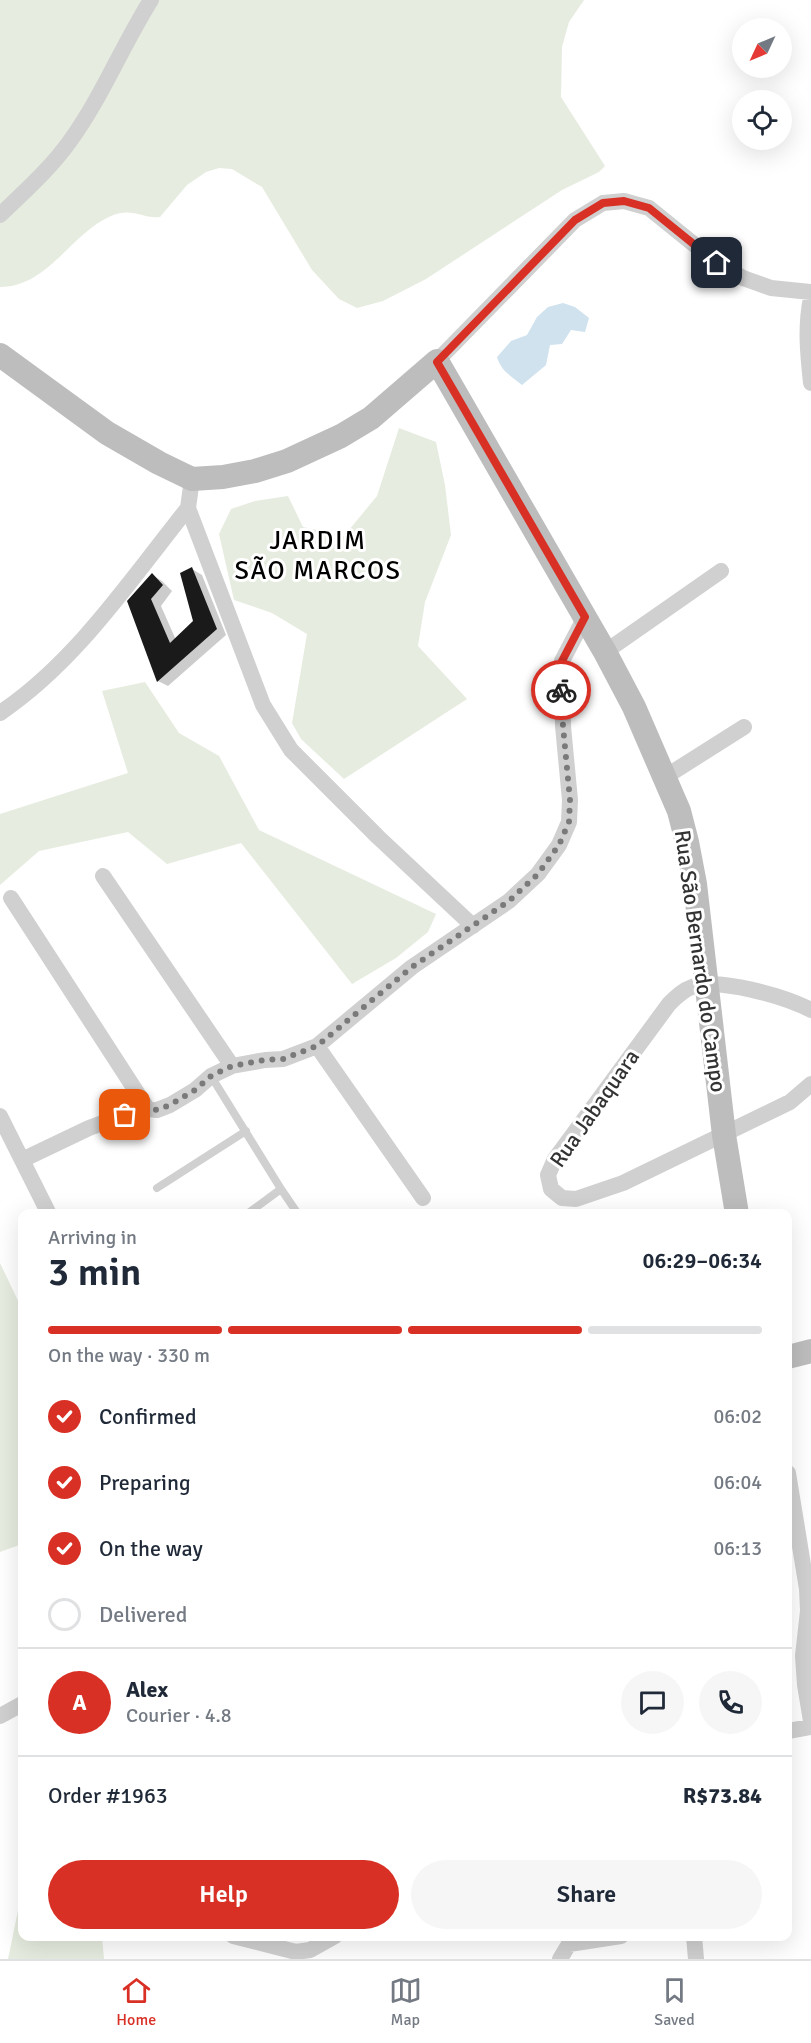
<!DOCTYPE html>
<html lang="en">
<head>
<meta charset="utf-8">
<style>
  body { margin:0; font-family:Signika,sans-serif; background:#f6f6f7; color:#1f2937; height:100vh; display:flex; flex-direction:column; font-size:22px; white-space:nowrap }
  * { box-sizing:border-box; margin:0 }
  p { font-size:20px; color:#747a83 }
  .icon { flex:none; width:33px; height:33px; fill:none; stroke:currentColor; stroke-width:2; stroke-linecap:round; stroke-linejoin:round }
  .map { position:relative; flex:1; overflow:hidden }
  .sheet { position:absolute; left:18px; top:1209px; width:774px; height:732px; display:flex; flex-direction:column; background:#fff; border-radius:12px; box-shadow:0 6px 24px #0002 }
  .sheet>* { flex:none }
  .needle { width:39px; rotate:226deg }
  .controls { position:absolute; left:732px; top:18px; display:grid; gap:12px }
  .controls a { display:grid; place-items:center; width:60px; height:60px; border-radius:50%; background:#fff; box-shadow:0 6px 24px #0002; font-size:30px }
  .pin { position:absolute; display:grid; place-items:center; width:51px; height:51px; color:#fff; margin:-26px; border-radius:12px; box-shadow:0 3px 9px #0006 }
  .courier { position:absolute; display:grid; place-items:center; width:60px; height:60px; margin:-30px; border:4px solid #d93025; border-radius:50%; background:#fff; color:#222; box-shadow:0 2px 8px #0007 }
  .headline em { font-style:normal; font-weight:600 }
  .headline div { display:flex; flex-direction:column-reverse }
  .headline { display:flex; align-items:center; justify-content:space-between; height:102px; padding:0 30px }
  h1 { font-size:39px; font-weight:600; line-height:45px }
  .bar { display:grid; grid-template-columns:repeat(4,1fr); gap:9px 6px; align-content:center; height:72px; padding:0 30px }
  .bar i { height:8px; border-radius:4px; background:#e0e1e3 }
  .bar .selected { background:#d93025 }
  .bar p { grid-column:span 4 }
  .line { display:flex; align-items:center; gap:15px; padding:0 30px; border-top:2px solid #e0e1e3 }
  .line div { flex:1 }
  .round { display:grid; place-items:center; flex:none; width:63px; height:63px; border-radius:32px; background:#f6f6f7 }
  ol { padding:0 30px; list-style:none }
  li { display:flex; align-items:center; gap:18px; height:66px }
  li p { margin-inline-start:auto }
  li .icon { padding:6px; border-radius:50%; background:#d93025; color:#fff; stroke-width:4 }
  li:last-child { color:#747a83 }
  li i { width:33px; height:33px; border:3px solid #e0e1e3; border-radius:50% }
  .cta { display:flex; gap:12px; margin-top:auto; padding:12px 30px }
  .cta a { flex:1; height:69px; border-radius:36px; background:#d93025; color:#fff; font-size:24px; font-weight:600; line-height:69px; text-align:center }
  .cta a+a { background:#f6f6f7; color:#1f2937 }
  .menu { display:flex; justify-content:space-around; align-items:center; height:84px; border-top:2px solid #e0e1e3; background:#fff; font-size:16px; color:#747a83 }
  .menu a { display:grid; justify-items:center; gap:3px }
  .menu .selected { color:#d93025 }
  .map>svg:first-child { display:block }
  .green { fill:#e6ecdf }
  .water { fill:#cfe2ee }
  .shadow { fill:#0003 }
  .building { fill:#1a1a1a }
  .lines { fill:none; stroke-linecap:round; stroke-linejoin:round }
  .lane { stroke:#d0d0d0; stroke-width:8 }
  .street { stroke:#d0d0d0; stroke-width:16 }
  .secondary { stroke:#bdbdbd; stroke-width:24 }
  .done { stroke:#7a7a7a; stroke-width:6; stroke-dasharray:0 10.8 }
  .route { stroke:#d93025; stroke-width:8 }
  .labels { text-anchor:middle; stroke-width:6; stroke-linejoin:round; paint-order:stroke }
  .street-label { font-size:22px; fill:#333; stroke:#fff }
  .quarter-label { font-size:26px; letter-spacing:1.5px; fill:#000; stroke:#fff }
</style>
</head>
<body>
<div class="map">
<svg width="811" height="1959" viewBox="0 0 811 1959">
  <rect width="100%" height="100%" fill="#fff"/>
  <path class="green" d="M 0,0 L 584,0 L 569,22 L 562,47 L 561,97 L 605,166 L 599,172 L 562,190 L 426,279 L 383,301 L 357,308 L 339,299 L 312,270 L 262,187 L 232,169 L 219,168 L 206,172 L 187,185 L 160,217 C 142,219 133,207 111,216 C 71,233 48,287 0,287 Z
    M 399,428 L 436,442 L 445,485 L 451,535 L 425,602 L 418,646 L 467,699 L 344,779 L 301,739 L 292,723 L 307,634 L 272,613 L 234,600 L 219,534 L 231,509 L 255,501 L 288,496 L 303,527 L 344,536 L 377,496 Z
    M 145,682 L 179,733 L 219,756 L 259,830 L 436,914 L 428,932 L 396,958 L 352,984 L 241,843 L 167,864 L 128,832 L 39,851 L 0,885 L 0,814 L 128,773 L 102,691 Z
    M 0,1263 L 22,1309 L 22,1544 L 0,1552 Z
    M 22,1891 L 22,1936 L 102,1937 L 104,1959 L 8,1959 Z"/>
  <path class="water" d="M 563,303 L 575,307 L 589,318 L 585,332 L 571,330 L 562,344 L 550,345 L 546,365 L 522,385 C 512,377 501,371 497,357 L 511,341 L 527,335 L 537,317 L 548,307 Z"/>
  <path class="shadow" d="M 192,569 L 202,575 L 226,635 L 168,686 L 158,681 L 129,601 L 152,575 L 162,581 L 172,591 L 161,606 L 176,640 L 195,622 Z"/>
  <path class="building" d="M 192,567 L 217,629 L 157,682 L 127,601 L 152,573 L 163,585 L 151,599 L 170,643 L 193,621 L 180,573 Z"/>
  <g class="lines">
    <path class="lane" d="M 211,1076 L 281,1189 L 298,1214
      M 157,1188 L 246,1131
      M 247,1214 L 281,1189"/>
    <path class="street" d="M 0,215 C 24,192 51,168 70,141 C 102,97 122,46 151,0
      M 811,298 C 805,327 808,355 811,383
      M 437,361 L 575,220 L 603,203 L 624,201 L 649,208 L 717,263 L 743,278 L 771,288 L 811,292
      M 192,479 L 188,508 L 263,705 L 291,750 L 378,837 L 473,926
      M 605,652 L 721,571
      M 0,713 C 77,661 131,579 188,508
      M 665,777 L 744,727
      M 103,876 L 232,1066
      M 11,898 L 147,1108
      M 811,1010 C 786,997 719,977 692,987 C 683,990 676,997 669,1004 L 555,1159 L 548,1175 L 551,1189 L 562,1198 L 576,1199 L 623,1183 L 790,1102 L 811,1084
      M 317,1046 L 423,1198
      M 0,1116 L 49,1214
      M 22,1160 L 89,1128 L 143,1108 L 157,1110 L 170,1105 L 195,1090 L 211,1076 L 232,1066 L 265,1060 L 283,1059 L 317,1046 L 412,967 L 509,901 L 538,874 L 559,845 L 569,822 L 570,800 L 563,726 L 562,661 L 585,617
      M 788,1473 L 807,1589 L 808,1611 L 803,1656 L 805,1685 L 811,1721
      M 0,1716 L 22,1704
      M 788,1731 L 811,1727
      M 233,1936 L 296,1952 L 310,1950 L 335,1936
      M 694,1936 L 696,1959
      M 560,1959 L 569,1944 L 621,1936"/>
    <path class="secondary" d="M 0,355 L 107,433 L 159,463 L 192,479 L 223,477 L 255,471 L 287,461 L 341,436 L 371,418 L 437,361 L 605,652 L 634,707 L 679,811 L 687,842 L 695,884 L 724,1135 L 737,1214
      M 788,1357 L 811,1351"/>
  </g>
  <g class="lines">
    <path class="done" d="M 125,1115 L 143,1108 L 157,1110 L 170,1105 L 195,1090 L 211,1076 L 232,1066 L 265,1060 L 283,1059 L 317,1046 L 412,967 L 509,901 L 538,874 L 559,845 L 569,822 L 570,800 L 563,726 L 561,690"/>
    <path class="route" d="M 561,690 L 562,661 L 585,617 L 437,362 L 575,220 L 603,203 L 624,201 L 649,208 L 717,263"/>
  </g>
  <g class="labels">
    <g class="street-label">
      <text transform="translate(701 961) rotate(82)" y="8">Rua São Bernardo do Campo</text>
      <text transform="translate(594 1108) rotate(-55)" y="8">Rua Jabaquara</text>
    </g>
    <g class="quarter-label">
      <text x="318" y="549">JARDIM<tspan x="318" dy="30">SÃO MARCOS</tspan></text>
    </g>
  </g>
</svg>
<div class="controls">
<a><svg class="needle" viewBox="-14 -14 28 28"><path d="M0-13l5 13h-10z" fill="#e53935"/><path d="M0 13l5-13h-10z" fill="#747a83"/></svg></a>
<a><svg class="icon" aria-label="locate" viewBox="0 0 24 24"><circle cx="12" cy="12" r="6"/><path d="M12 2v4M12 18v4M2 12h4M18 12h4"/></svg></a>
</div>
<div class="pin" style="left:125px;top:1115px;background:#ea580c"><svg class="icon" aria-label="bag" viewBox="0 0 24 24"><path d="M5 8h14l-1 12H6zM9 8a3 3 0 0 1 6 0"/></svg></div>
<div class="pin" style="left:717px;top:263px;background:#1f2937"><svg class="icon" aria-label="home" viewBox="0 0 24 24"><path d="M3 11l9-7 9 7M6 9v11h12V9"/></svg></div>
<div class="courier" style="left:561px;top:690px"><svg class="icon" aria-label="bike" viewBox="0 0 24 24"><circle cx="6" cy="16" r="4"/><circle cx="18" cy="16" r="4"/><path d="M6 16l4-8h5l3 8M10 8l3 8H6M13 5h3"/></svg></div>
<section class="sheet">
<div class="headline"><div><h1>3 min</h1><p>Arriving in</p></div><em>06:29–06:34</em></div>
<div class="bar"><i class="selected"></i><i class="selected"></i><i class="selected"></i><i></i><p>On the way · 330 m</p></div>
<ol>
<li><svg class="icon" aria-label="check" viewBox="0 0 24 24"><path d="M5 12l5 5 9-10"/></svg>Confirmed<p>06:02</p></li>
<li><svg class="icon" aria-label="check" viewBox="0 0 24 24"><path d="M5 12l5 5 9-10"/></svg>Preparing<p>06:04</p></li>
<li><svg class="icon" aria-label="check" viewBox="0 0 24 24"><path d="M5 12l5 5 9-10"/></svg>On the way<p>06:13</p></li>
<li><i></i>Delivered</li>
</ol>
<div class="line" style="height:108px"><b class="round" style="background:#d93025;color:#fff">A</b><div><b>Alex</b><p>Courier · 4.8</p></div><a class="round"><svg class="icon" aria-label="chat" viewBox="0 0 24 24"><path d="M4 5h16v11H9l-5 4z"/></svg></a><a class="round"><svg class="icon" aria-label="phone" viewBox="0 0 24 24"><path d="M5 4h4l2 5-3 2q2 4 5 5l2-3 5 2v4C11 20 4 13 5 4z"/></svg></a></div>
<div class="line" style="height:78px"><div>Order #1963</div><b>R$73.84</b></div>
<div class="cta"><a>Help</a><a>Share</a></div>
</section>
</div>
<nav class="menu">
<a class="selected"><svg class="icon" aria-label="home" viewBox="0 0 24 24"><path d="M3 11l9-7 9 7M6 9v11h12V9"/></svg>Home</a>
<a><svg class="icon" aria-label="map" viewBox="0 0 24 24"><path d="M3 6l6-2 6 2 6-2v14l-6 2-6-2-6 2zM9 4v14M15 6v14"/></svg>Map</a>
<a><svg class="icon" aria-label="saved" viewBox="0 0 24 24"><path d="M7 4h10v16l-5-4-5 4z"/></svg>Saved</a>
</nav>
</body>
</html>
